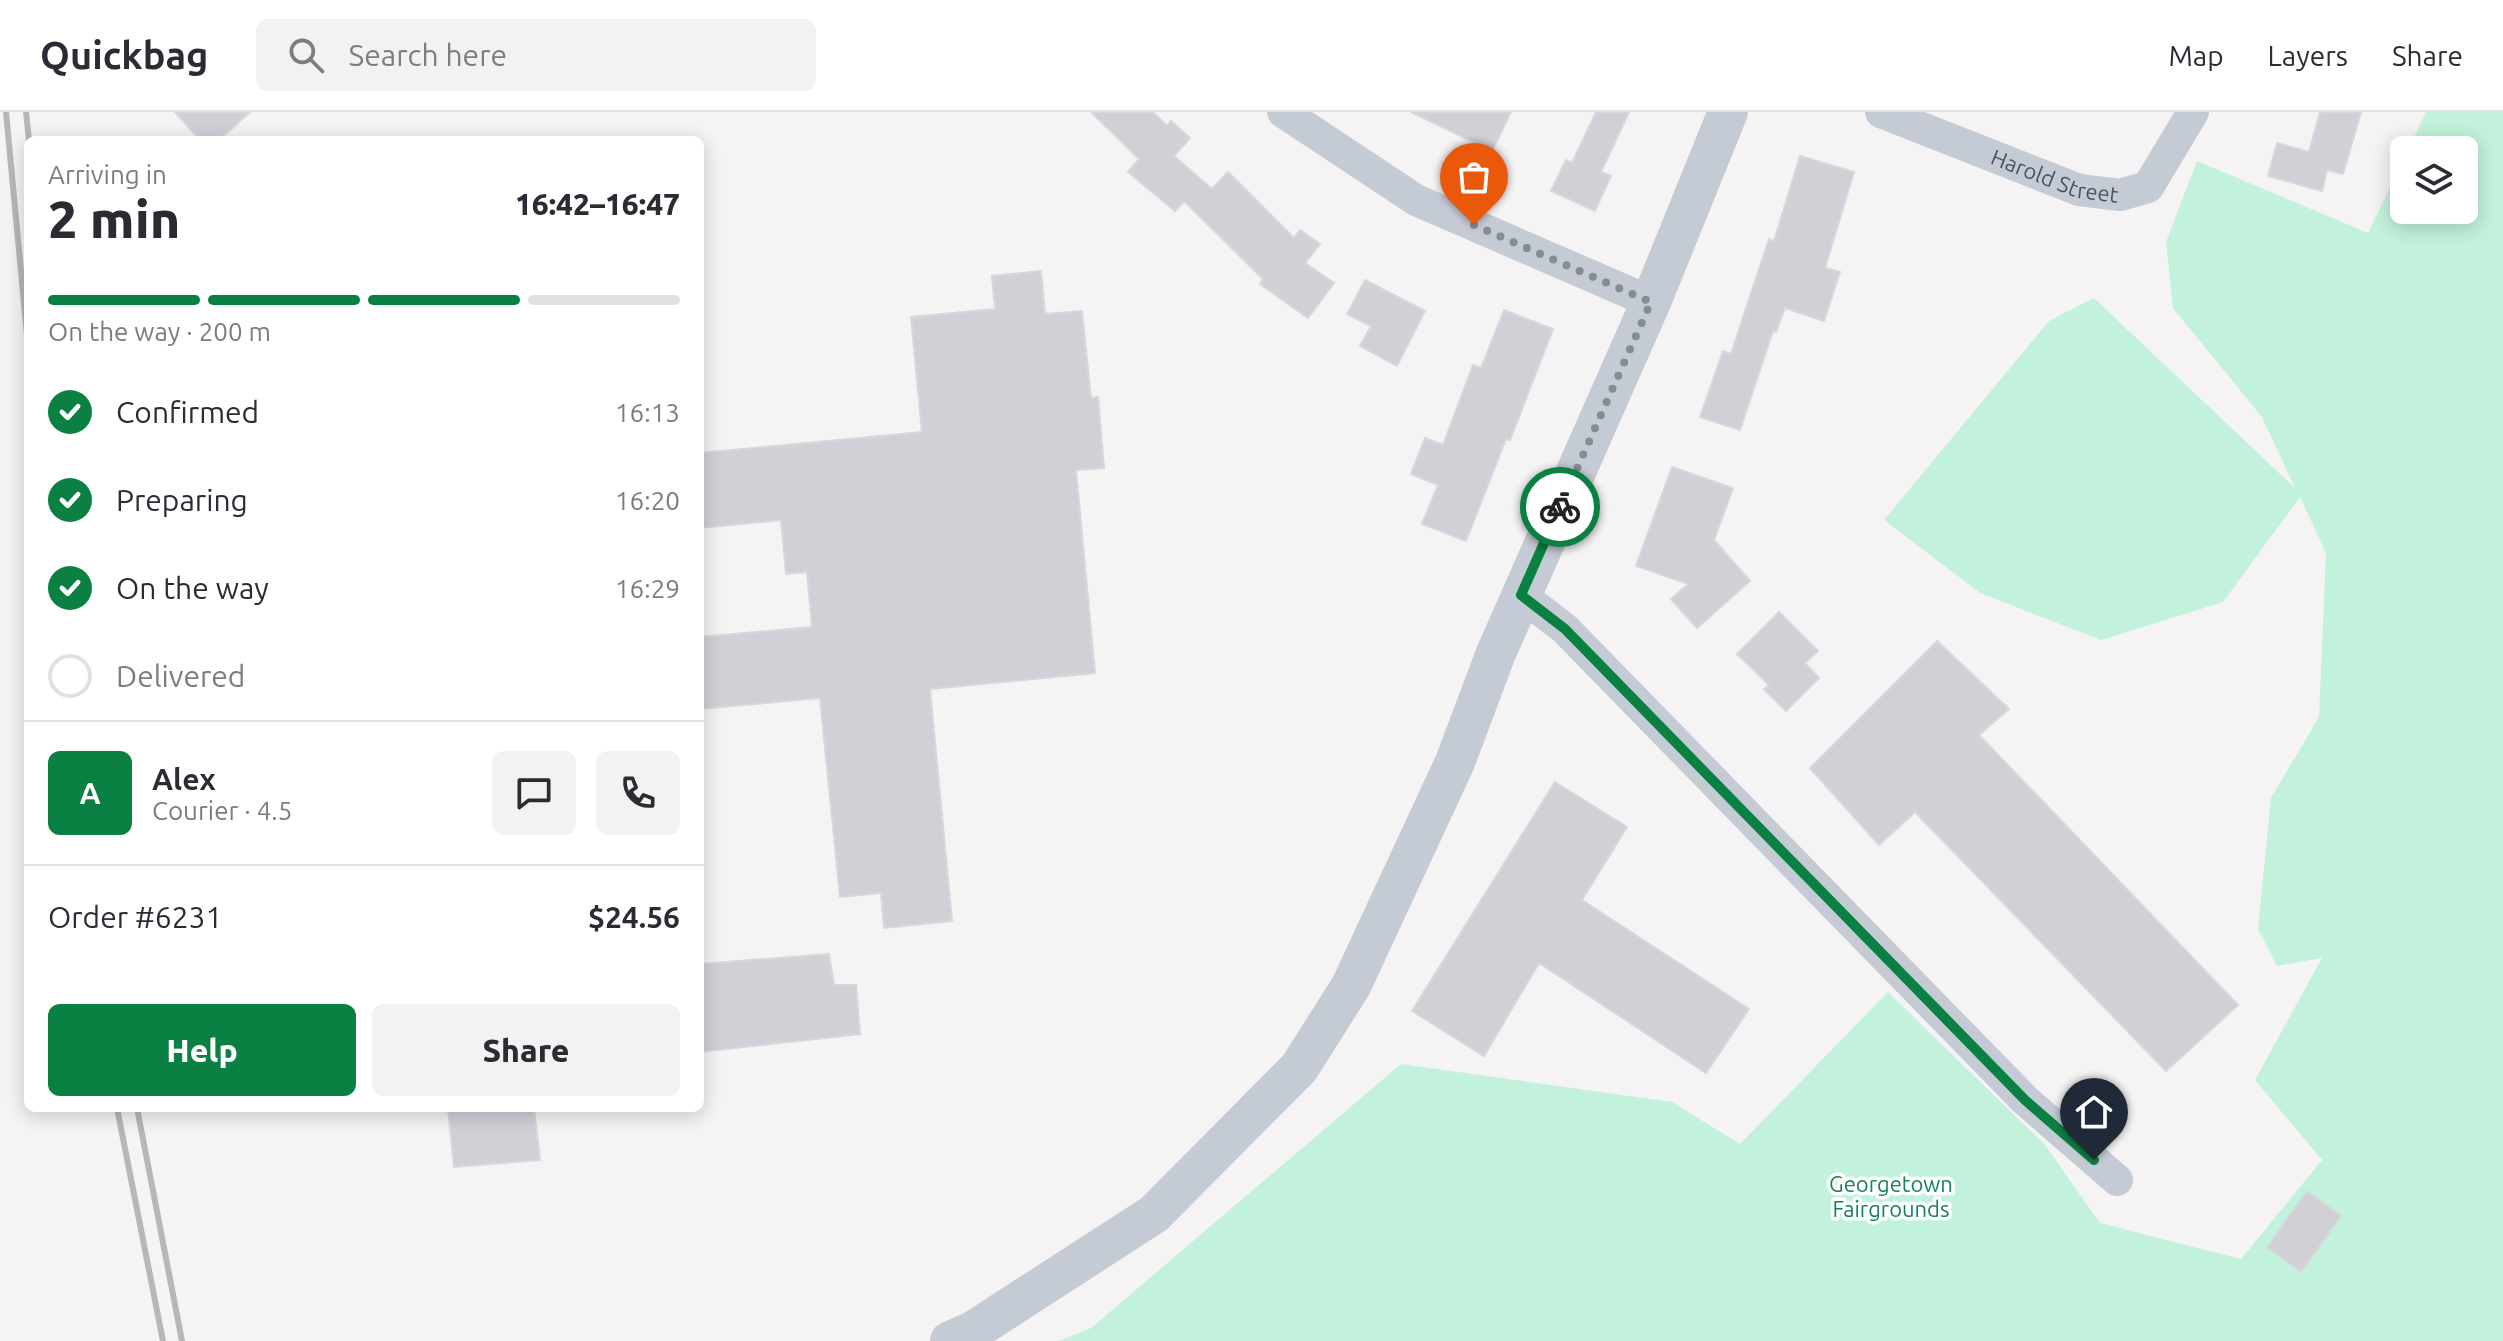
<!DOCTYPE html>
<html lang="en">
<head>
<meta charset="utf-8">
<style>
  body { margin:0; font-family:Ubuntu,sans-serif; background:#f2f2f3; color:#2b2b33; height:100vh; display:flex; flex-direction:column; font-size:30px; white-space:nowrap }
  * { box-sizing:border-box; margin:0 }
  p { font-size:26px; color:#7c7c81 }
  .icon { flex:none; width:44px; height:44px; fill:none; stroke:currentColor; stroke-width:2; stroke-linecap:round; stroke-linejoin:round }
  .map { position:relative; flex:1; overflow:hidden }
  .details { position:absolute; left:24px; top:24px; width:680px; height:976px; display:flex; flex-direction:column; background:#fff; border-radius:12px; box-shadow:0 4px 20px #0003 }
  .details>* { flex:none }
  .buttons { position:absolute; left:2390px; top:24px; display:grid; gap:16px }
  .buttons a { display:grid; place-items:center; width:88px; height:88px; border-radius:12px; background:#fff; box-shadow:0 4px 20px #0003; font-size:40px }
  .pin { position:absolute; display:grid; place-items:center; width:68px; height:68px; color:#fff; margin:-82px -34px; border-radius:50% 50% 50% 0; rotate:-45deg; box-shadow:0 0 8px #0007 }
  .pin .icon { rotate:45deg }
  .courier { position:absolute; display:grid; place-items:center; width:80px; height:80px; margin:-40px; border:6px solid #0b8043; border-radius:50%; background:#fff; color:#222; box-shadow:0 2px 10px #0007 }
  .headline em { font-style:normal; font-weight:800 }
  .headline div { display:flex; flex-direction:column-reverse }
  .headline { display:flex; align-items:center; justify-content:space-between; height:136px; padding:0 24px }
  h1 { font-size:52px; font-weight:800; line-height:60px }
  .bar { display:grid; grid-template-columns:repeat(4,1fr); gap:12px 8px; align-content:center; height:96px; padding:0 24px }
  .bar i { height:10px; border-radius:6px; background:#e1e1e2 }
  .bar .current { background:#0b8043 }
  .bar p { grid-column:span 4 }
  .line { display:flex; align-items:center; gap:20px; padding:0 24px; border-top:2px solid #e1e1e2 }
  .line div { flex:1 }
  .round { display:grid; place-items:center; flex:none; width:84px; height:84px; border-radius:12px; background:#f2f2f3 }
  ol { padding:0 24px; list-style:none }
  li { display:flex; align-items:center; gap:24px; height:88px }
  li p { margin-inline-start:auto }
  li .icon { padding:8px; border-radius:50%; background:#0b8043; color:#fff; stroke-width:4 }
  li:last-child { color:#7c7c81 }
  li i { width:44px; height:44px; border:4px solid #e1e1e2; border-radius:50% }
  .button { display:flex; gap:16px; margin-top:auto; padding:16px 24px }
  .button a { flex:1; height:92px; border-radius:12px; background:#0b8043; color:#fff; font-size:32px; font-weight:800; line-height:92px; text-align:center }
  .button a+a { background:#f2f2f3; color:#2b2b33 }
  header { display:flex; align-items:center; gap:48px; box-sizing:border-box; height:112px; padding:0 40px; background:#fff; border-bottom:2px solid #e1e1e2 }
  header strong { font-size:38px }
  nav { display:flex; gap:44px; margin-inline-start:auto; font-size:28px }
  .search { width:560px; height:72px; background:#f2f2f3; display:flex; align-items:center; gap:20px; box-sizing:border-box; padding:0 28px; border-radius:12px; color:#7c7c81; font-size:30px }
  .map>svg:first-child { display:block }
  .green { fill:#c2f2db }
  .building { fill:#cfd1d7; stroke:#d7d8de; stroke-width:2 }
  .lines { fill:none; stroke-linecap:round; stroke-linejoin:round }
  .minor { stroke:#c4cbd4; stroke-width:32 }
  .tertiary { stroke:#c4cbd4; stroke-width:40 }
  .rail { stroke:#b5b7bd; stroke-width:6 }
  .done { stroke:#868b94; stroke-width:8; stroke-dasharray:0 14.4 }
  .route { stroke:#0b8043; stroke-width:10 }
  .labels { text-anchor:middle; stroke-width:7; stroke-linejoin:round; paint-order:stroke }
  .street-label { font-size:22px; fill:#4a5361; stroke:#fff }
  .park-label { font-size:22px; fill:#158259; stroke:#fff }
</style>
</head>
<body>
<header>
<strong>Quickbag</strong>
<div class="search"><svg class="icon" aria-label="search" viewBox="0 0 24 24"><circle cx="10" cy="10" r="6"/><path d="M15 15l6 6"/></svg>Search here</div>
<nav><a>Map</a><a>Layers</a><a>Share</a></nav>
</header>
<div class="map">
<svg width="2503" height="1229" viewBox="0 0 2503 1229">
  <rect width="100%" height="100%" fill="#f5f3f3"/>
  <path class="green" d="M 2426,0 L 2503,0 L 2503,1229 L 1059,1229 L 1091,1216 L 1401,952 L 1672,990 L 1740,1032 L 1888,880 L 2045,1033 L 2100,1111 L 2241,1147 L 2322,1048 L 2255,968 L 2322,846 L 2277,854 L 2258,817 L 2271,686 L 2319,605 L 2326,441 L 2300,385 L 2223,490 L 2101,528 L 1980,481 L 1884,408 L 2049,209 L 2094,186 L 2295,376 L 2262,305 L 2173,196 L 2166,130 L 2197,49 L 2368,121 L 2404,47 L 2404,98 L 2464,98 L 2464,38 L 2408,38 Z"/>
  <path class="building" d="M 175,0 L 250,0 L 219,28 L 200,28 Z
    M 1091,0 L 1153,0 L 1167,14 L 1171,9 L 1190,26 L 1174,44 L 1212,77 L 1228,60 L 1294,126 L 1300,118 L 1320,132 L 1305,151 L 1334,171 L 1308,206 L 1260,172 L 1263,167 L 1184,89 L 1175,99 L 1128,60 L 1139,47 Z
    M 1411,0 L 1511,0 L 1492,39 Z
    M 1596,0 L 1629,0 L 1601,60 L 1611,64 L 1595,99 L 1551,79 L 1566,48 L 1572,51 Z
    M 2320,0 L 2361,0 L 2343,62 L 2327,58 L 2322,79 L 2268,64 L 2277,31 L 2309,40 Z
    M 1800,44 L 1854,60 L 1825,156 L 1840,160 L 1824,209 L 1785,196 L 1776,220 L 1773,219 L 1740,318 L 1700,305 L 1723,239 L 1731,242 L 1769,127 L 1774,129 Z
    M 1041,159 L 1045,202 L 1082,199 L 1091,286 L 1098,285 L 1104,356 L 1076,358 L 1095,561 L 930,577 L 952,809 L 884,816 L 881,781 L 840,785 L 820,586 L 700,597 L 700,525 L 812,515 L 807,460 L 786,462 L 781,408 L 700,416 L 700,341 L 922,320 L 911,205 L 995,197 L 992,164 Z
    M 1365,168 L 1425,199 L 1397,254 L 1360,234 L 1371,214 L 1347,202 Z
    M 1504,198 L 1553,217 L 1510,328 L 1506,327 L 1466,429 L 1422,412 L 1438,373 L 1411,362 L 1425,326 L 1443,333 L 1473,253 L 1481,256 Z
    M 1672,355 L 1733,376 L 1714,428 L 1750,469 L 1697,516 L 1671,487 L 1688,472 L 1636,454 Z
    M 1779,500 L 1818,539 L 1805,551 L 1819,566 L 1786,599 L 1764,577 L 1769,573 L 1737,542 Z
    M 1937,529 L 2009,597 L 1979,623 L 2238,893 L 2166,959 L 1915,700 L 1879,733 L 1810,656 Z
    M 1555,670 L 1627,715 L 1582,788 L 1749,897 L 1706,961 L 1539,851 L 1484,944 L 1412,899 Z
    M 829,842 L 834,873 L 856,873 L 860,922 L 700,940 L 700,852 Z
    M 448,996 L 534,996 L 540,1048 L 454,1055 Z
    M 2307,1079 L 2341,1104 L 2301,1160 L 2267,1135 Z"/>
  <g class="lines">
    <g class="minor">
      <path d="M 1283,0 L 1416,88 L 1651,190"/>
      <path id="s1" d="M 1881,0 L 2079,78 L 2120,83 L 2148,75 L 2193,0"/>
      <path d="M 1521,483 L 1565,517 L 2025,988 L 2117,1068"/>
    </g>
    <path class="tertiary" d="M 950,1229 L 973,1219 L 1154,1102 L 1299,956 L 1351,874 L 1455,650 L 1496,541 L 1651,190 L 1728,0"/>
    <path class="rail" d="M 6,0 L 28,234
      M 26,0 L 29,28
      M 117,996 L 163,1229
      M 137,996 L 182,1229"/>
  </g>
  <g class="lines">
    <path class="done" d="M 1474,113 L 1651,190 L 1560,395"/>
    <path class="route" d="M 1560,395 L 1521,483 L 1565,517 L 2025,988 L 2094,1048"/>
  </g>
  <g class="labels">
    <g class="street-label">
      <text dy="8" stroke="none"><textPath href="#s1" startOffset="186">Harold Street</textPath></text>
    </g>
    <g class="park-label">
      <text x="1891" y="1080">Georgetown<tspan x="1891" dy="25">Fairgrounds</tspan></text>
    </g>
  </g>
</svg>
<div class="buttons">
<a><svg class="icon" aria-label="layers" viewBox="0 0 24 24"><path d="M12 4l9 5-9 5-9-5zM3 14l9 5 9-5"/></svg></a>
</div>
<div class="pin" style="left:1474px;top:113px;background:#ea580c"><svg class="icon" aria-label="bag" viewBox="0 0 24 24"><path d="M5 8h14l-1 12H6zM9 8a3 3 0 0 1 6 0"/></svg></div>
<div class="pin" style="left:2094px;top:1048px;background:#1f2937"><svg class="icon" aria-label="home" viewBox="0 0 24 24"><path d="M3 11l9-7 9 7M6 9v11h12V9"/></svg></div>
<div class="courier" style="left:1560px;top:395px"><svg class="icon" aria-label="bike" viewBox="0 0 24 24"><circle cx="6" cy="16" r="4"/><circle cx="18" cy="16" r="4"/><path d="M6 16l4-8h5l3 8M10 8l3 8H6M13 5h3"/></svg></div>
<section class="details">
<div class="headline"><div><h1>2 min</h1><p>Arriving in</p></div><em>16:42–16:47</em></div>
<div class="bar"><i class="current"></i><i class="current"></i><i class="current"></i><i></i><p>On the way · 200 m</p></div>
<ol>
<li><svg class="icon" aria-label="check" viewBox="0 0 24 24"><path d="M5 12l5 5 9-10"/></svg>Confirmed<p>16:13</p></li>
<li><svg class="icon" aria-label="check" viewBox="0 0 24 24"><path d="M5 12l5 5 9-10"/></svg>Preparing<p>16:20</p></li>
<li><svg class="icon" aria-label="check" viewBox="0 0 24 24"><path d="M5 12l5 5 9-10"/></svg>On the way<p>16:29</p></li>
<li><i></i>Delivered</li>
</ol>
<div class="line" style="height:144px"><b class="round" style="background:#0b8043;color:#fff">A</b><div><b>Alex</b><p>Courier · 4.5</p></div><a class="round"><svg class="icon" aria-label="chat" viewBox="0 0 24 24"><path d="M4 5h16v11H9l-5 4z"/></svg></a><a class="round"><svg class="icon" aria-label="phone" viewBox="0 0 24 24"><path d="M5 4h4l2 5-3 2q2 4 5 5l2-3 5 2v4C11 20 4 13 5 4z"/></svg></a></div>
<div class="line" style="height:104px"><div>Order #6231</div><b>$24.56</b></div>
<div class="button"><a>Help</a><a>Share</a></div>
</section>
</div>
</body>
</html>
